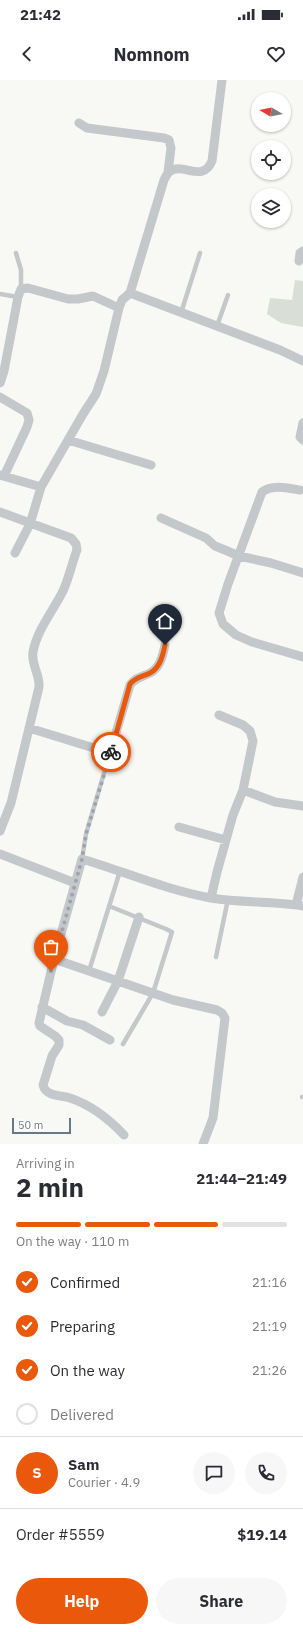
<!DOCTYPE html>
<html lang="en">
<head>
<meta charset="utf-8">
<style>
  body { margin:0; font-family:"IBM Plex Sans",sans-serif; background:#f7f7f7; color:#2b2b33; height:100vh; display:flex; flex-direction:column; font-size:15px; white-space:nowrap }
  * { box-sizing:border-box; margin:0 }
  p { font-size:13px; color:#7c7c81 }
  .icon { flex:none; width:22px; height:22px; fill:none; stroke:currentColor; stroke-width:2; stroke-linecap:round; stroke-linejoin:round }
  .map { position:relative; height:1064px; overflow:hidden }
  .sheet { display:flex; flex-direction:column; background:#fff; flex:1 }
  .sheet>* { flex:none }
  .needle { width:26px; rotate:279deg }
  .controls { position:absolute; left:251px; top:12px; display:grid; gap:8px }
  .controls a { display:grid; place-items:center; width:40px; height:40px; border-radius:50%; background:#fff; box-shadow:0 1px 3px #0004; font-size:20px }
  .scale { position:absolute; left:12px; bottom:10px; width:59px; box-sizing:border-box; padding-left:4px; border:2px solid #677886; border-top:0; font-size:11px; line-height:14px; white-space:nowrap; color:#677886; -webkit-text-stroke:3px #fff; paint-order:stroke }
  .pin { position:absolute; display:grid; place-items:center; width:34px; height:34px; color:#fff; margin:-41px -17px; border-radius:50% 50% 50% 0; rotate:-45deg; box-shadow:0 0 4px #0007 }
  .pin .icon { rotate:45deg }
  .courier { position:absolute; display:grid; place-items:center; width:40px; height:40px; margin:-20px; border:3px solid #ea580c; border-radius:50%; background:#fff; color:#222; box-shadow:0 1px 5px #0007 }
  .headline em { font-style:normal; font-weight:700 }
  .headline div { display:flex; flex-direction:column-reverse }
  .headline { display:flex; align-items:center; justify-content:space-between; height:68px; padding:0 16px }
  h1 { font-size:26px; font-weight:700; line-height:30px }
  .bar { display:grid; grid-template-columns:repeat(4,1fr); gap:6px 4px; align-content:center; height:48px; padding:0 16px }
  .bar i { height:5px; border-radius:3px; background:#e1e1e2 }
  .bar .on { background:#ea580c }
  .bar p { grid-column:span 4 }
  .line { display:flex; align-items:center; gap:10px; padding:0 16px; border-top:1px solid #e1e1e2 }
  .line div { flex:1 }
  .round { display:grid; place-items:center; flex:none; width:42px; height:42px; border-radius:21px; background:#f7f7f7 }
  ol { padding:0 16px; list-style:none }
  li { display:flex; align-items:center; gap:12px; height:44px }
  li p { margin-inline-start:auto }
  li .icon { padding:4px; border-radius:50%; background:#ea580c; color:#fff; stroke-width:4 }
  li:last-child { color:#7c7c81 }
  li i { width:22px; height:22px; border:2px solid #e1e1e2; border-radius:50% }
  .button { display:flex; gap:8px; margin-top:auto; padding:8px 16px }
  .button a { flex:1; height:46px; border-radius:24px; background:#ea580c; color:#fff; font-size:16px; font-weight:700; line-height:46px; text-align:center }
  .button a+a { background:#f7f7f7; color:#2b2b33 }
  .status { display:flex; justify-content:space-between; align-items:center; height:28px; padding:0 20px; background:#fff; direction:ltr }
  .status svg { height:11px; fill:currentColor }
  header { display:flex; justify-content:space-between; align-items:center; height:52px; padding:0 16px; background:#fff; font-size:18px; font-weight:700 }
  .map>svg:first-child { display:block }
  .green { fill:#d9dfd6 }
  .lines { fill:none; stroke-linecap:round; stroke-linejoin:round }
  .lane { stroke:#c4c8cb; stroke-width:4.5 }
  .street { stroke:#c4c8cb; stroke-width:9 }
  .done { stroke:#9aa5ad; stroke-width:4; stroke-dasharray:0 7.2 }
  .route { stroke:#ea580c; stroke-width:5 }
</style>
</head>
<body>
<div class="status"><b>21:42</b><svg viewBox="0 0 49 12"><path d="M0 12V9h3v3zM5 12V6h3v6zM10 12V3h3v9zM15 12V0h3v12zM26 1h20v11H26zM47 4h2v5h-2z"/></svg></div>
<header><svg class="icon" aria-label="back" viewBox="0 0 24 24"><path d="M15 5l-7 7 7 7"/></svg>Nomnom<svg class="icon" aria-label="heart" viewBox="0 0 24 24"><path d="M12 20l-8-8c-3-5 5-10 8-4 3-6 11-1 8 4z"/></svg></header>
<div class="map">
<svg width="303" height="1064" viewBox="0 0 303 1064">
  <rect width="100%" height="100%" fill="#f8f8f5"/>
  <path class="green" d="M 295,200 L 303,201 L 303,247 L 281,243 L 267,234 L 270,218 L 292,220 Z"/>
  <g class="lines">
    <path class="lane" d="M 16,173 L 21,190 L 21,209
      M 0,214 L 18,217
      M 181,233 L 200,173
      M 217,246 L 228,215
      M 82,779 L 86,754 L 110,673
      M 109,826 L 166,849 L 172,852 L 153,913 L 123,964
      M 216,877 L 228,819
      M 89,891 L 120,791
      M 302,1017 L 303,1017"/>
    <path class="street" d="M 79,43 L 87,48 L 164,58 L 169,60 L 171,68 L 168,92
      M 299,181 L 300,173 L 303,171
      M 130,213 L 280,270 L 303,281
      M 0,303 L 4,291 L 18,217 L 21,209 L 28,208 L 68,219 L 78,219 L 93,216 L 119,228
      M 0,317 L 27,333 L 29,340 L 27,347 L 4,396
      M 303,343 L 300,357 L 303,360
      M 68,360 L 151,385
      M 0,395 L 41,407
      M 300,410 C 288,408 272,404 262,412 L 228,504 L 219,533 L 223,544 L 236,555 L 252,562 L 303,577
      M 0,432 L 71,458 L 76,464 L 77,470 C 72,483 69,498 63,511 C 53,531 37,550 33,572 C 31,585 40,594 39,607 L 11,723 L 0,751
      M 161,438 L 206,458 L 215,466 L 225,470 L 239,476 L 271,483 L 303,493
      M 15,473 L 30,444 L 41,407 L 83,334 L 96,314 L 104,291 L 119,228 L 122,220 L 130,213 L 164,100 C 165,98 167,94 169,92 C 183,81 202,104 212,81 L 222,0
      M 29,648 L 110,673 L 130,605 C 136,597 142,597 150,593 C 160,588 163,575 165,565
      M 243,710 L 275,722 L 303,726
      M 179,747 L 226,760
      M 0,774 L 75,803
      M 211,818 L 217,792 L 233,735 L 243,710 L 253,661 L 250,651 L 243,645 L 219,635
      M 296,825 L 303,797
      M 54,879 L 173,920 L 217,930 L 222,933 L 225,938 L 213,1038 L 203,1064
      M 42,927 L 67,941 L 83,945 L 110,960
      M 102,932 L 118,901 L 139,837
      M 124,1055 C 109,1039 91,1025 70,1018 C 61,1015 46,1017 43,1005 L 52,976 L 59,965 L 59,960 L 55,956 L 40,946 L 39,943 L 54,879 L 82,779 C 125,792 167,810 211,818 C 242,823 273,821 303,826"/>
  </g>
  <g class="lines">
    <path class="done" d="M 51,891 L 82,779 L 86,754 L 111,672"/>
    <path class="route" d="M 111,672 L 130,604 C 136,597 142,597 150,593 C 160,588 163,575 165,565"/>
  </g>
</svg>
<div class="controls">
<a><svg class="needle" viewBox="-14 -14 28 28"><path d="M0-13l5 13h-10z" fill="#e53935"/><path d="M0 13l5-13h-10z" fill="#7c7c81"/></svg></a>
<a><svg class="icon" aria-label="locate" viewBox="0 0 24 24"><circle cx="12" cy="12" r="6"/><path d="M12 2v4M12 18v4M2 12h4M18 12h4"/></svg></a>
<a><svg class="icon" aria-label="layers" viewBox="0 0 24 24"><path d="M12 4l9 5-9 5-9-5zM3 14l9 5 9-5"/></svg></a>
</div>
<div class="scale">50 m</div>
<div class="pin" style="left:51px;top:891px;background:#ea580c"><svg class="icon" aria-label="bag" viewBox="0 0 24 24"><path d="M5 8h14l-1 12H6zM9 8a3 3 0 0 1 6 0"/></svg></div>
<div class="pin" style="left:165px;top:565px;background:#1f2937"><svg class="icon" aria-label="home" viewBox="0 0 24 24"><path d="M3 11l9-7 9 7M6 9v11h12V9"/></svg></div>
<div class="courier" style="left:111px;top:672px"><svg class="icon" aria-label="bike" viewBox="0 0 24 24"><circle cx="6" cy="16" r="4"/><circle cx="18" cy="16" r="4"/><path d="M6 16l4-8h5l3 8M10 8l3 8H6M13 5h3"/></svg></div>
</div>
<section class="sheet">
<div class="headline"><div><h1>2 min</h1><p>Arriving in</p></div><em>21:44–21:49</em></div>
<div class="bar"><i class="on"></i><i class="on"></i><i class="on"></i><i></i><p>On the way · 110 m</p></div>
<ol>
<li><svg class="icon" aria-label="check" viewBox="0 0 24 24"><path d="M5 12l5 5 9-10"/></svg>Confirmed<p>21:16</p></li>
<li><svg class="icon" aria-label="check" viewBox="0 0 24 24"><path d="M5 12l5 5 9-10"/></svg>Preparing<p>21:19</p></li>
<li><svg class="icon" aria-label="check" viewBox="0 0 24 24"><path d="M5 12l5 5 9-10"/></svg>On the way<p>21:26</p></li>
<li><i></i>Delivered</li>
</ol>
<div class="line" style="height:72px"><b class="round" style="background:#ea580c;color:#fff">S</b><div><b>Sam</b><p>Courier · 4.9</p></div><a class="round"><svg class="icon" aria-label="chat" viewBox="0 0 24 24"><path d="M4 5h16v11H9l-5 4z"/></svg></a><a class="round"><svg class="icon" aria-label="phone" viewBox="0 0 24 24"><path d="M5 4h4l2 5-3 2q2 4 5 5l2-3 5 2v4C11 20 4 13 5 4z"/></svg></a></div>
<div class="line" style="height:52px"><div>Order #5559</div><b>$19.14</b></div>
<div class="button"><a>Help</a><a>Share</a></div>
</section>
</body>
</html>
